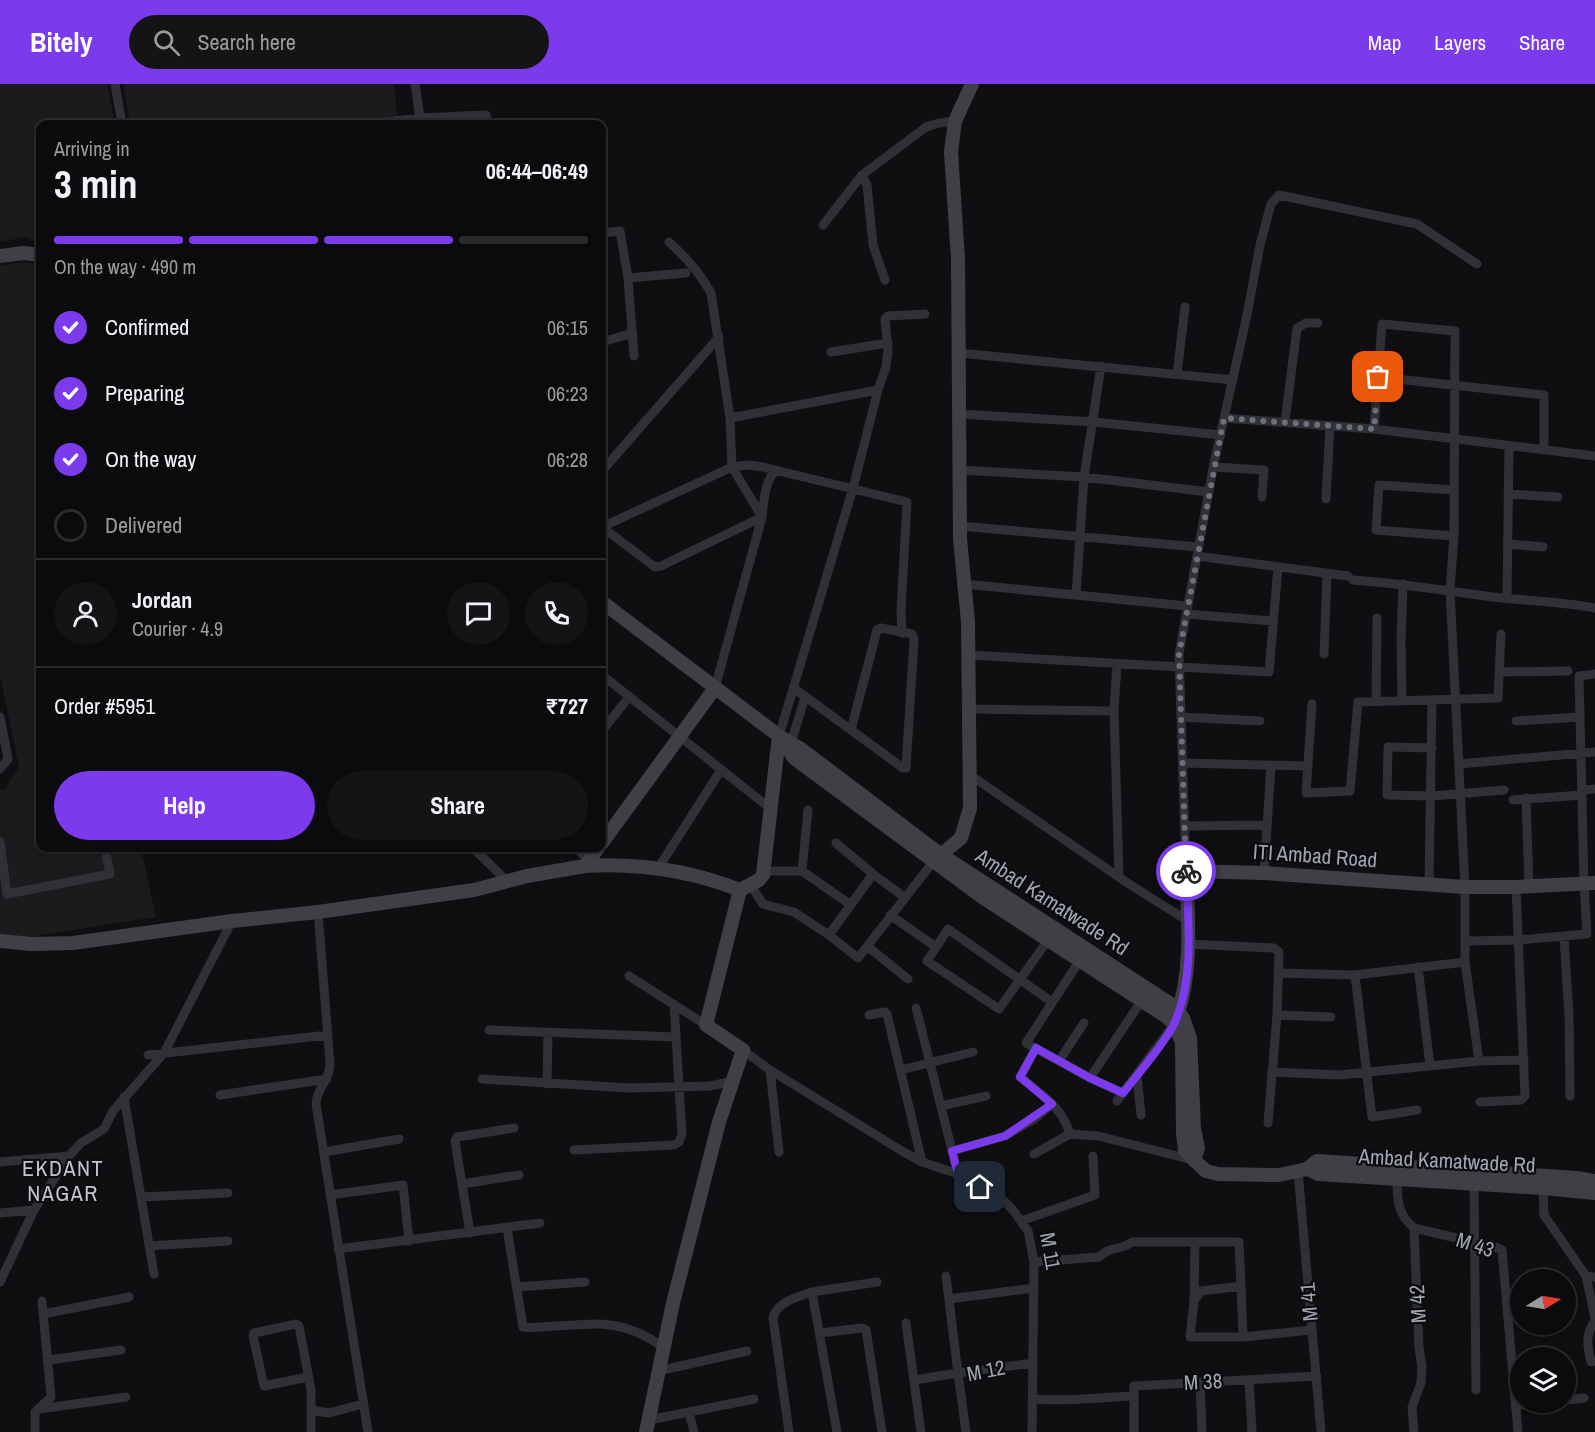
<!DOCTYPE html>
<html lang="en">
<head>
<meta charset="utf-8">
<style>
  body { margin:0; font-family:"Archivo Narrow",sans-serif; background:#141416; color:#f1f3f6; height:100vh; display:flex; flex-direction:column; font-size:22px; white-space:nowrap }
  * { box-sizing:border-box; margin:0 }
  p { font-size:20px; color:#9a9b9d }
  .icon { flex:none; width:33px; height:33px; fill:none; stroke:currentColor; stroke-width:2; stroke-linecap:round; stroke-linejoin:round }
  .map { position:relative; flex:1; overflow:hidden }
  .panel { position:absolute; left:36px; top:36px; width:570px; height:732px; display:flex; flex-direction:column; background:#0b0b0d; border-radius:12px; box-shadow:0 2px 4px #0004,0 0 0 2px #2b2b2e }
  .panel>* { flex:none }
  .needle { width:39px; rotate:79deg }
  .tools { position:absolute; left:1510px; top:1185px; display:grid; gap:12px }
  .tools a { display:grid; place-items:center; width:66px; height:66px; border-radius:50%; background:#0b0b0d; box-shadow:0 2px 4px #0004,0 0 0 2px #2b2b2e; font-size:30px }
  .pin { position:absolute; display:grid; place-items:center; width:51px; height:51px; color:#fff; margin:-26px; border-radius:12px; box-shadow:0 3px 9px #0006 }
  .courier { position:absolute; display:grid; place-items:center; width:60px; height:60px; margin:-30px; border:4px solid #7c3aed; border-radius:50%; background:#fff; color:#222; box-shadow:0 2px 8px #0007 }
  .head em { font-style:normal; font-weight:800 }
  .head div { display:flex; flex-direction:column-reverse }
  .head { display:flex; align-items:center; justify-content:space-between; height:102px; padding:0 18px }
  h1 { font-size:39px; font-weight:800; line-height:45px }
  .bar { display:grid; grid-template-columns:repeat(4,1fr); gap:9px 6px; align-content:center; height:72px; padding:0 18px }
  .bar i { height:8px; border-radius:4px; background:#2b2b2e }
  .bar .active { background:#7c3aed }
  .bar p { grid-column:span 4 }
  .line { display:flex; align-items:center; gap:15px; padding:0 18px; border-top:2px solid #2b2b2e }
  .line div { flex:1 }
  .round { display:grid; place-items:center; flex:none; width:63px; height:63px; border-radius:32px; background:#141416 }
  ol { padding:0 18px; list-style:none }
  li { display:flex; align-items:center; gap:18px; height:66px }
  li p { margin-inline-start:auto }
  li .icon { padding:6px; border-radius:50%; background:#7c3aed; color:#fff; stroke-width:4 }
  li:last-child { color:#9a9b9d }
  li i { width:33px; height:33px; border:3px solid #2b2b2e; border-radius:50% }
  .cta { display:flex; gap:12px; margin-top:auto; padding:12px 18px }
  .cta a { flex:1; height:69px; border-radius:36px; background:#7c3aed; color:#fff; font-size:24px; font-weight:800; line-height:69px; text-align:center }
  .cta a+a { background:#141416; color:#f1f3f6 }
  header { display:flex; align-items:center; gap:36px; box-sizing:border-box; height:84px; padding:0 30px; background:#7c3aed; color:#fff }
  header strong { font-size:28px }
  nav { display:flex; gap:33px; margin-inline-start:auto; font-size:21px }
  .search { width:420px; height:54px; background:#141416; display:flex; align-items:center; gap:15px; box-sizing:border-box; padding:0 21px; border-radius:33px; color:#9a9b9d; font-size:22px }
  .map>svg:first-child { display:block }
  .built { fill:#1b1b1e }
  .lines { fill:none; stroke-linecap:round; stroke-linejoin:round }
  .street { stroke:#303136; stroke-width:9 }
  .secondary { stroke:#3e4046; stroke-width:14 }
  .done { stroke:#6d707a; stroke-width:6; stroke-dasharray:0 10.8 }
  .route { stroke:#7c3aed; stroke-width:8 }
  .labels { text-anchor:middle; stroke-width:4.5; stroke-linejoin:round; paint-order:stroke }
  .street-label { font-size:21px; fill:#9fa5b3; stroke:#0b0a0c }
  .neighbourhood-label { font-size:22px; letter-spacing:1.5px; fill:#c1c4cf; stroke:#0b0a0c }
</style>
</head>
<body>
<header>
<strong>Bitely</strong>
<div class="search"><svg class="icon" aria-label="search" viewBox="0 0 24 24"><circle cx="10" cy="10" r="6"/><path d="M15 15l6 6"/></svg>Search here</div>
<nav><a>Map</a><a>Layers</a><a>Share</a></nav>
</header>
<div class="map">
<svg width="1595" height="1348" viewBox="0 0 1595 1348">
  <rect width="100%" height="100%" fill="#0f0f11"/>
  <path class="built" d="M 0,0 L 107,0 L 115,40 L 40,40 L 40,158 L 25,153 L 0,158 Z
    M 123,0 L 394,0 L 398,40 L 130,40 Z
    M 23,178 L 40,180 L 40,764 L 141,764 L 156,833 L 28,853 L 0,850 L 0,706 L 5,705 L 19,683 L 0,591 L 0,182 Z"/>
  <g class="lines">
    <path class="street" d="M 115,0 L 122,40
      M 415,0 L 420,34
      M 370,40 L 420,34 L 486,31 L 488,40
      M 862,91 L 867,101 L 873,161 L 885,196
      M 823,141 L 862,91 L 926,43 L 939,39 L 955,37
      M 602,149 L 620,147 L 628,194 L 634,272
      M 628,194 L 686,189
      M 602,258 L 633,249
      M 831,268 L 888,259
      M 959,269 L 1233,296
      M 1177,290 L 1185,223
      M 1378,293 L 1544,311 L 1544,366
      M 959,330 L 1094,338 L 1221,351
      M 730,334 L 878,306
      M 1224,334 L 1374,345 L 1595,372
      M 1285,338 L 1297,244 L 1306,239 L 1318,239
      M 1214,383 L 1264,386 L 1262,413
      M 959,386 L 1084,393 L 1209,408
      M 602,387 L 719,253
      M 1508,410 L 1558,413
      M 1326,415 L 1330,342
      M 762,433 L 732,383 L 748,381 L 763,383 L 907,418 L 901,526 L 902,549
      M 960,442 L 1198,463
      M 602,443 L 732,383 L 730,334 L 711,209 C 700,189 687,174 669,158
      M 602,443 L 655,483 L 661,482 L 762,433
      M 1454,452 L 1376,446 L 1379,401 L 1454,406
      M 1508,460 L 1543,463
      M 1197,472 L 1348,492
      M 1353,496 C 1397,499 1441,506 1485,512 C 1522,517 1559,517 1595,524
      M 964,500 L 1187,522
      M 1076,511 L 1084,393 L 1101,282
      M 1507,514 L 1509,362
      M 1186,530 L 1273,537
      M 1324,570 L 1327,489
      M 969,571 L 1269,588 L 1278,483
      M 1117,580 L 1114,627 L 1119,792
      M 1499,588 L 1568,587
      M 602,591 L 771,725
      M 715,604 L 762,433 C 764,416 764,399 776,386
      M 795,605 L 903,684 L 906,684 L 914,555 L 912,550 L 881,544 L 877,546 L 851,646
      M 1402,616 L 1401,556 L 1403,500
      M 1376,617 L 1377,534
      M 1312,620 L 1306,709 L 1350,707 L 1358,618 L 1498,614 L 1501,550
      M 970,625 L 1114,627
      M 0,633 L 8,675 L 0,685
      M 1181,633 L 1260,637
      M 1516,637 L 1580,633
      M 602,647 L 629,613
      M 779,652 L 853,404 L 878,306 L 886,283 L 888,267 L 885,235 L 888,232 L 925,230
      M 791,659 L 805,613
      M 1432,664 L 1388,663 L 1387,711 L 1432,712 L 1504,706
      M 1184,679 L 1308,682
      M 1459,680 L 1595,668
      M 970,691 L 1129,800 L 1188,837
      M 1582,706 L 1595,705
      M 1526,714 L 1529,803
      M 1513,716 L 1582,711
      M 808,726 L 802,787 L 851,821
      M 1185,742 L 1267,741
      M 0,758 L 7,810 L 110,790 L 105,764
      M 473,764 L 508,798
      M 576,764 L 589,776
      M 657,786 L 721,686
      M 763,787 L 802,787
      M 1186,787 L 1179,570 L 1214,379 L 1247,231 L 1260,161 L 1271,120 L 1279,111 L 1417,140 L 1477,180
      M 1264,789 L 1271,681
      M 873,790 L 904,813
      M 750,800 L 763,820 L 794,828 L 829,851 L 858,874 L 933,778
      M 1429,801 L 1432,616
      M 318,828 L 330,980 C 330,996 316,1005 316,1020 L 368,1348
      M 890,831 L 936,863
      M 829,851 L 873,790 L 836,759
      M 1564,853 L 1569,930 L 1570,1012
      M 1048,856 L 999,925 L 927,877 L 948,845 L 1052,918
      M 1465,857 L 1517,856 L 1587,850 L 1584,799 L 1579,592 L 1595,590
      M 1189,860 L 1274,864 L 1279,868 L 1277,931 L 1268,1039
      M 867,862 L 908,895
      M 1080,876 L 1026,959 L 1090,994 L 1142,916
      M 1418,883 L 1430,981
      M 1279,889 L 1355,891 L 1465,878
      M 1355,891 L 1372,1033 L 1417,1026
      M 629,892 L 706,941
      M 916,924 L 958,1090 L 1004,1117 L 1013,1126 L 1028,1147 L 1034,1178 L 1032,1348
      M 869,931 L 885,928 L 887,930 L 922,1078
      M 1277,931 L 1331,933
      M 489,946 L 676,953
      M 743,966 L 770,986 L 902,1067 L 922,1078 L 958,1090
      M 148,971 L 328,951
      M 1059,977 L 1084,939
      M 1479,977 L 1524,976
      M 770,986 L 779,1068
      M 901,986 L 973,968
      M 1272,988 L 1339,991 L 1479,977 L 1465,878 L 1465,803 L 1450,506 L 1454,452 L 1455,247 L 1382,240 L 1374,345
      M 1137,991 L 1141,1031
      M 1090,994 L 1123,1009
      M 482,995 L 629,1004 L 710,1002 L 733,997
      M 547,1000 L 548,948
      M 220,1011 L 327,995
      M 124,1013 L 154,1190
      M 1117,1017 L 1174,940
      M 1480,1018 L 1521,1016 L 1525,1012 L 1516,803
      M 941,1022 L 986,1012
      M 1070,1050 L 1098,1052 L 1193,1076
      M 574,1066 L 674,1061 L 679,1058 L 682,1050 L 674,920
      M 952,1067 L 1005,1052 L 1034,1035 L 1052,1020
      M 324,1068 L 399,1055
      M 1034,1070 L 1070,1050 C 1062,1023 1041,1010 1020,993 L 1036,964
      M 0,1078 L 69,1072
      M 1298,1087 L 1321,1348
      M 1397,1096 C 1397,1116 1398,1131 1414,1144 L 1419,1264 L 1422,1283 L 1421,1299 L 1412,1323 L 1414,1348
      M 462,1100 L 519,1091
      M 1474,1100 L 1476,1306
      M 1543,1104 L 1544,1131 L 1586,1192 L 1595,1193
      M 330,1111 L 403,1101 L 409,1157
      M 141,1113 L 228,1109
      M 0,1129 L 34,1126
      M 1021,1137 L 1095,1111 L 1093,1072
      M 507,1144 L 523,1243 C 534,1245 545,1242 556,1242 C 600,1239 625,1236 663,1263
      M 1414,1144 L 1495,1163 L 1502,1166 L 1518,1348
      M 470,1149 L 455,1057 L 457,1053 L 514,1044
      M 149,1162 L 228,1157
      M 338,1165 L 540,1139
      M 1034,1178 L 1099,1173 C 1110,1162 1120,1167 1132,1158 L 1239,1158 L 1241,1202
      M 1586,1192 L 1595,1234
      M 0,1198 L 34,1126 L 69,1072 L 81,1059 L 104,1045 L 113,1027 L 164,969 L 232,837
      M 516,1203 L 585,1198
      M 812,1208 L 877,1198
      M 949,1215 L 1034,1204
      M 1194,1217 L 1195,1159
      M 43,1230 L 129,1213
      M 1595,1236 C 1585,1251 1587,1261 1591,1278 L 1595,1277
      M 906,1239 L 921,1348
      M 820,1249 L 862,1244 L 866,1246 L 882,1348
      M 1243,1253 L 1241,1202 L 1201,1207 L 1194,1217 L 1190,1253 L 1243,1253 L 1311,1246
      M 49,1276 L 121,1266
      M 658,1287 L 747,1267
      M 308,1293 L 264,1302 L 253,1252 L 254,1249 L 296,1240 L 299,1242 L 311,1306 L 311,1348
      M 914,1296 L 958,1289 L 946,1192
      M 1249,1296 L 1252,1348
      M 1200,1298 L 1202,1348
      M 1033,1315 C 1066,1318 1100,1313 1134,1312
      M 1566,1316 L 1584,1314
      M 1515,1322 L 1543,1318
      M 39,1325 L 126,1313
      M 311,1326 L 329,1329 L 363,1320
      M 689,1328 L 694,1348
      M 649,1336 L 754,1315
      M 35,1348 L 35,1328 L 51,1313 L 42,1217
      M 789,1348 L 773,1234 C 777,1217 798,1213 812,1208 L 837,1348
      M 966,1348 L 958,1289 L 1033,1279
      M 1134,1348 L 1134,1302 L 1317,1292"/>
    <path class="secondary" d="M 0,172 L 23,169 L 40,171
      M 602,518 L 779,652 L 801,665 L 940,770 L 1174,922 L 1183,934 L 1190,954 L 1194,1044 L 1198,1064 L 1194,1076
      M 779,652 L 794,674 L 985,815 L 1167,933 L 1174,940 L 1182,958 L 1183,1049 L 1185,1066 L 1194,1076 L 1206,1087 L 1218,1090 L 1279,1091 L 1307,1085 L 1318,1090 L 1543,1104 L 1595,1109
      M 602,759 L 715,604
      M 936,775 L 961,754 L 970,724 L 968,538 L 960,455 L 958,175 L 951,68 L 955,37 L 972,0
      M 585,782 C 637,779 691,787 740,806
      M 0,857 L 32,860 L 73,859 L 232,837 L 318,828 L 474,806 L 527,792 L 585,782 L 598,764
      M 1177,932 C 1193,885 1188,836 1186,787 L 1264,789 L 1465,803 L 1516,803 L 1595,799
      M 1307,1085 L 1317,1077 L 1577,1094 L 1595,1097
      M 646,1348 L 673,1219 L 719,1038 L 743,966 L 706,941 L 740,806 L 759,796 L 763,791 L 779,652"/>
  </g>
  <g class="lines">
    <path class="done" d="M 1186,787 L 1179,570 L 1224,334 L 1374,345 L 1378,293"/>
    <path class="route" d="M 980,1103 L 958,1090 L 952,1067 L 1005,1052 L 1052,1020 L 1020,993 L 1036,964 L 1090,994 L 1123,1009 C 1138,990 1166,958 1175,938 C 1195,891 1188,836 1186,787"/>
  </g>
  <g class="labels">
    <g class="street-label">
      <text transform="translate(1315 772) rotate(4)" y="7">ITI Ambad Road</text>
      <text transform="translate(1052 818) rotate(33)" y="7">Ambad Kamatwade Rd</text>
      <text transform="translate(1447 1077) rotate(3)" y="7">Ambad Kamatwade Rd</text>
      <text transform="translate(1475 1161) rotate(18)" y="7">M 43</text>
      <text transform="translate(1050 1167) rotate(80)" y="7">M 11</text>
      <text transform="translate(1309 1218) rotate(-95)" y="7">M 41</text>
      <text transform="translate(1418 1220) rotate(-93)" y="7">M 42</text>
      <text transform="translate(986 1287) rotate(-11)" y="7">M 12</text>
      <text transform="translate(1203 1298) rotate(-3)" y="7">M 38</text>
    </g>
    <g class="neighbourhood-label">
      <text x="63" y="1092">EKDANT<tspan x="63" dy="25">NAGAR</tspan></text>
    </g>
  </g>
</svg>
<div class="tools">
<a><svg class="needle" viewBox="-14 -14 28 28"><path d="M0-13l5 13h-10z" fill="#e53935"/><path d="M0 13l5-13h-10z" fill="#9a9b9d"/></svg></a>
<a><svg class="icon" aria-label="layers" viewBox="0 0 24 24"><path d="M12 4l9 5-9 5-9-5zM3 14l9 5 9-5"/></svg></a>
</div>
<div class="pin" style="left:1378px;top:293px;background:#ea580c"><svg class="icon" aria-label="bag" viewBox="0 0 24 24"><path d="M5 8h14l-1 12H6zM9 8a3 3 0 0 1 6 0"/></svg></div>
<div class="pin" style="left:980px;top:1103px;background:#1f2937"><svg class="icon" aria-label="home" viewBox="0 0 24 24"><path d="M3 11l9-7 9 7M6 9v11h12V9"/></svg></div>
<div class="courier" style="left:1186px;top:787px"><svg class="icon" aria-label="bike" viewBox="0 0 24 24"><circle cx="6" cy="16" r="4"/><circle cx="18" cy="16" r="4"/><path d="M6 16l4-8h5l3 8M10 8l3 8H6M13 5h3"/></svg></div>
<section class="panel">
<div class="head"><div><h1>3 min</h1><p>Arriving in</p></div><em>06:44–06:49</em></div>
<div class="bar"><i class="active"></i><i class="active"></i><i class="active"></i><i></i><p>On the way · 490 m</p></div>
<ol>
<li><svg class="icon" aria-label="check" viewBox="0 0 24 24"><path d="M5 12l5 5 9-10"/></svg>Confirmed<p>06:15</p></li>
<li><svg class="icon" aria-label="check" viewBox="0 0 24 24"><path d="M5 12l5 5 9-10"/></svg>Preparing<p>06:23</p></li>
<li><svg class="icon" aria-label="check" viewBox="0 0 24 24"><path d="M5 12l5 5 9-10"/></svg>On the way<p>06:28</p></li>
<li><i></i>Delivered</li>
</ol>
<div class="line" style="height:108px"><a class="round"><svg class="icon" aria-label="person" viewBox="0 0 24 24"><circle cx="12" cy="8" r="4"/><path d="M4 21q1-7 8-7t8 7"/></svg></a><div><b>Jordan</b><p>Courier · 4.9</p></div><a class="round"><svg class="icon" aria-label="chat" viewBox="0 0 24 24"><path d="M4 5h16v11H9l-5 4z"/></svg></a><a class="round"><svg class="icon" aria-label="phone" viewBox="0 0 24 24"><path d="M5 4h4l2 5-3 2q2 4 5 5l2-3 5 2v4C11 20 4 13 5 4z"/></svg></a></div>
<div class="line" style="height:78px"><div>Order #5951</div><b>₹727</b></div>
<div class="cta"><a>Help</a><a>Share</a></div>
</section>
</div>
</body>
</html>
